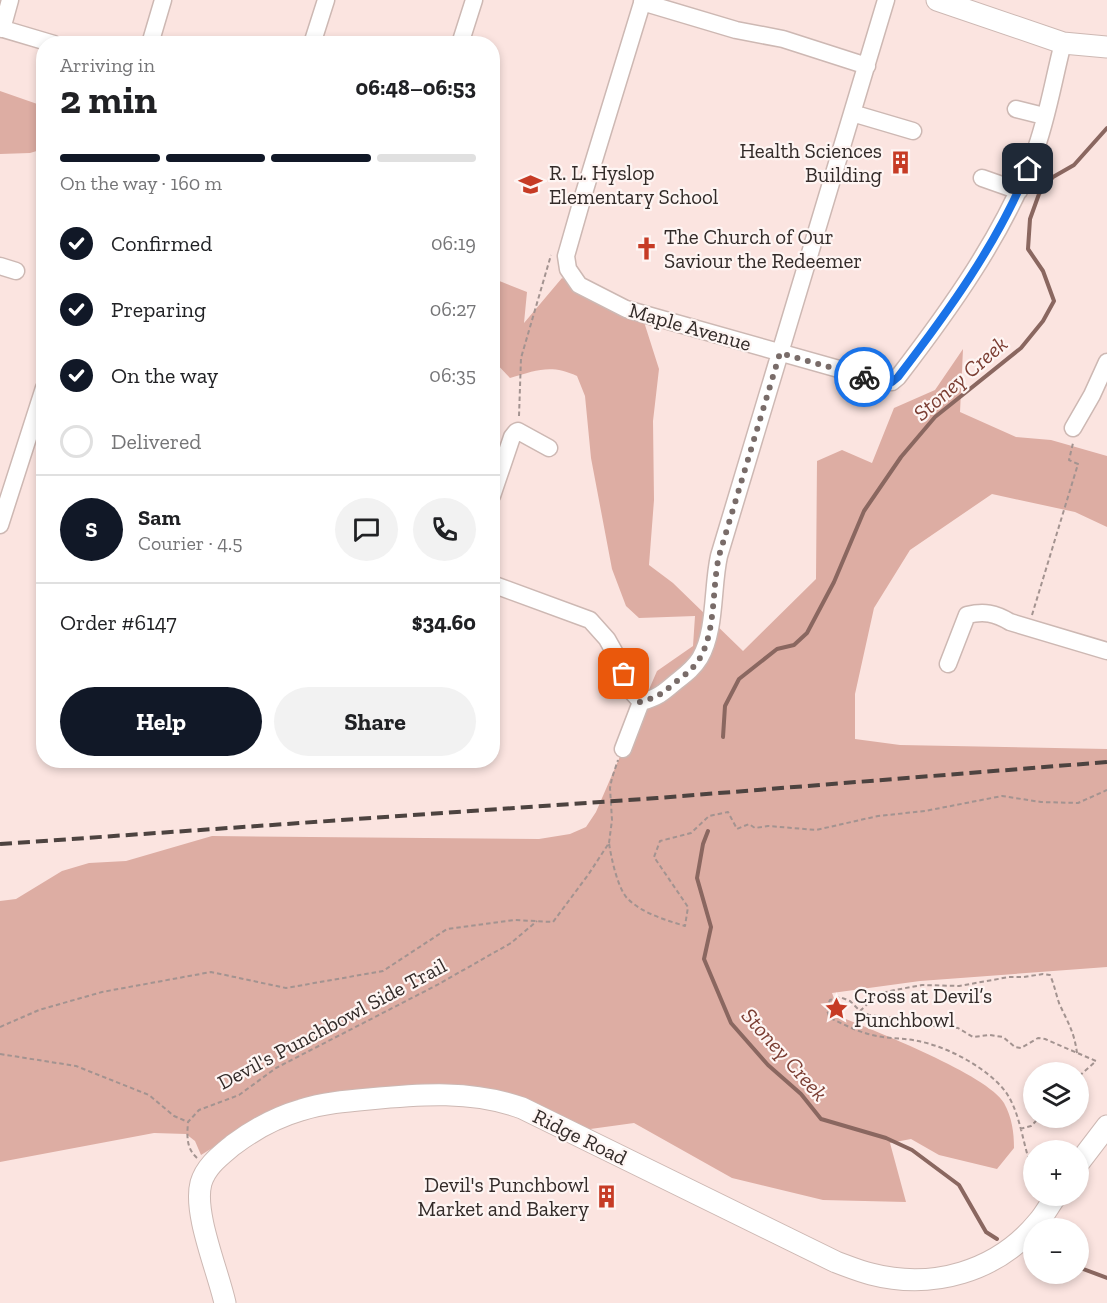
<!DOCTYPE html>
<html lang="en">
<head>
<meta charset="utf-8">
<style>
  body { margin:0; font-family:"Zilla Slab",serif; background:#f2f2f2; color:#202124; height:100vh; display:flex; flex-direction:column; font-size:22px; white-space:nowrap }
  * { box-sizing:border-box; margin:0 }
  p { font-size:20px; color:#757577 }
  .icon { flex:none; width:33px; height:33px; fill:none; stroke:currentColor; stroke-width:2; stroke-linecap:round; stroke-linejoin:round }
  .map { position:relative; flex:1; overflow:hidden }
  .details { position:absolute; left:36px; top:36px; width:464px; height:732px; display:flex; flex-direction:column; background:#fff; border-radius:24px; box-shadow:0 3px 9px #0003 }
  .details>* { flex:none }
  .buttons { position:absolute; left:1023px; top:1062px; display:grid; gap:12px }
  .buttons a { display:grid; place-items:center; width:66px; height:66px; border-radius:50%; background:#fff; box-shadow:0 3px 9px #0003; font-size:30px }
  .pin { position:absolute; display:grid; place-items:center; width:51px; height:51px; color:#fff; margin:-26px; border-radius:12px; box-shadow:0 3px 9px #0006 }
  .courier { position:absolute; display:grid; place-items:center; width:60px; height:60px; margin:-30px; border:4px solid #1a73e8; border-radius:50%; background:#fff; color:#222; box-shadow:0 2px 8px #0007 }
  .overview em { font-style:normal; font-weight:700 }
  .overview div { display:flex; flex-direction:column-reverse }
  .overview { display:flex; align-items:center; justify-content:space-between; height:102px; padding:0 24px }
  h1 { font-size:39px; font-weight:700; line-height:45px }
  .bar { display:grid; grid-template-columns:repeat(4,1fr); gap:9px 6px; align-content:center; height:72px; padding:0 24px }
  .bar i { height:8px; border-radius:4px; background:#e0e0e0 }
  .bar .active { background:#111827 }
  .bar p { grid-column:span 4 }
  .line { display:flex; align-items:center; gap:15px; padding:0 24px; border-top:2px solid #e0e0e0 }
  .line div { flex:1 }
  .round { display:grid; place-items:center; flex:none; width:63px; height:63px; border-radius:32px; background:#f2f2f2 }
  ol { padding:0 24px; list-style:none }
  li { display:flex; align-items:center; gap:18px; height:66px }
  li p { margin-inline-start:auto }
  li .icon { padding:6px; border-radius:50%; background:#111827; color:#fff; stroke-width:4 }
  li:last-child { color:#757577 }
  li i { width:33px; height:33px; border:3px solid #e0e0e0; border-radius:50% }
  .button { display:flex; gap:12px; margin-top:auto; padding:12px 24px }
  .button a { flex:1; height:69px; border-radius:36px; background:#111827; color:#fff; font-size:24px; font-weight:700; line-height:69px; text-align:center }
  .button a+a { background:#f2f2f2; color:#202124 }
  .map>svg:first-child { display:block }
  .forest { fill:#ddada3 }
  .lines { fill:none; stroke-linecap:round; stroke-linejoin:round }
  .stream { stroke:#8a6760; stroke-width:4 }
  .minor-casing { stroke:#cdb8b3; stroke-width:19 }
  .major-casing { stroke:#cdb8b3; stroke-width:23 }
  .path { stroke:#a39390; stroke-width:2; stroke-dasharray:4.5 3; stroke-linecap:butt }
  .minor { stroke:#fff; stroke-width:16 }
  .major { stroke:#fff; stroke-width:21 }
  .rail { stroke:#4d4340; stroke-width:4; stroke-dasharray:12 6; stroke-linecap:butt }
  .done { stroke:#796c69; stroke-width:6; stroke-dasharray:0 10.8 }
  .route { stroke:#1a73e8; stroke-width:8 }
  .labels { text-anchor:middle; stroke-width:4.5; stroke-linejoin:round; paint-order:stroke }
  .poi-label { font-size:21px; fill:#332b29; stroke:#fef5f3; text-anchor:start }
  .street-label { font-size:21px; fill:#332b29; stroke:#fef5f3 }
  .water-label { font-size:22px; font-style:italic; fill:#7b3d32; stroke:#fef5f3 }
</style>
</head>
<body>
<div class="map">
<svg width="1107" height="1303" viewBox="0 0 1107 1303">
  <rect width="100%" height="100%" fill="#fbe4e0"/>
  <path class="forest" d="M 0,91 L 43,106 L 43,142 L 40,150 L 30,153 L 0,154 Z
    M 492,278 L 527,292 L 524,323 L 562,278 L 574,284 L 638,303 L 659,369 L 653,421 L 654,500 L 649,565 L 673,583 L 743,651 L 816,579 L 817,461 L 842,450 L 872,463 L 894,408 L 935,390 L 963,349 L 960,412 L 1016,437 L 1051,440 L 1107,456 L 1107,527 L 1075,512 L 992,494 L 910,550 L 874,608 L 855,694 L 855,739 L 900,745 L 1107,749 L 1107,967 L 920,981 L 832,993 L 841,1017 C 875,1031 988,1075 1004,1103 C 1012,1118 1014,1132 1014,1148 L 997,1169 L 939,1155 L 911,1139 L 890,1143 L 906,1202 L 823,1200 L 732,1178 L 634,1123 L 583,1130 L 492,1091 L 277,1108 L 201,1155 L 195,1141 L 186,1134 L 154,1133 L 0,1162 L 0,901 L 16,899 L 62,871 L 89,863 L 126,861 L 212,836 L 539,839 L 570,834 L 586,827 L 596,812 L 657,671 L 693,646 L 695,616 L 639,618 L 626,606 L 612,569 L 591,458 L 585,396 L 577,376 C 551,364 537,370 510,378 L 492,359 Z"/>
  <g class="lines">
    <path class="stream" d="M 723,737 L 725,706 L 739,679 L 777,649 L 794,645 L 807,633 L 834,582 L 864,511 L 901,457 L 935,417 L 1021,348 L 1043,321 L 1054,301 L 1043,271 L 1028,249 L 1030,219 L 1039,194 L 1053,177 L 1074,165 L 1107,128
      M 708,831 L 703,844 L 697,878 L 711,927 L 704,959 L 731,1023 L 768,1065 L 801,1094 L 821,1119 L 886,1138 L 912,1150 L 959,1185 L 986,1232 L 997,1239
      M 1078,1267 L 1107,1278"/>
    <defs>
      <path id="minor" d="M 643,0 L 584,193 L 566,256 L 568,269 L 579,285 L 626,309 L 885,382 L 892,382 L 898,377 C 951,308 1003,235 1034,154 C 1047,121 1054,77 1063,43
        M 642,2 L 736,30 L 783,39 L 867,66
        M 0,28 L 54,44
        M 2,29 L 10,0
        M 150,44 L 163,0
        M 312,44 L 326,0
        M 460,44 L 474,0
        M 1016,109 L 1044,116
        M 852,113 L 913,131
        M 982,178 L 1019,191
        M 0,266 L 16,271
        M 1073,428 L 1092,395 L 1107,362
        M 492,496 L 512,437 L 516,432 L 518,431 L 549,448
        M 0,525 L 44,388
        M 492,584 L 590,620 L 607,639 L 616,655 L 632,692 L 641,702
        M 948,664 L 967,615 C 984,611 995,613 1010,622 L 1107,651
        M 623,749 L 641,702 C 659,697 663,693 677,681 C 686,674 694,668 700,658 C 716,631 712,587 719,556 L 886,0"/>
      <path id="major" d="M 937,0 L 1063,43 L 1107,47
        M 1078,1164 L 1107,1126
        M 225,1303 C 218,1271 193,1213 201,1183 C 206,1166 220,1156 233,1145 C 253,1130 277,1117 301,1110 C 323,1103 346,1101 369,1099 C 421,1094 472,1090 522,1108 L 836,1262 C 847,1266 859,1271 871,1274 C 932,1290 997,1272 1038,1222 C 1045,1214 1050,1204 1056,1196"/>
    </defs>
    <use href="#minor" class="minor-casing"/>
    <use href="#major" class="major-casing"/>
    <path class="path" d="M 519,416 L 521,358 L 551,255
      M 1032,615 L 1078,464 L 1069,460 L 1073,443
      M 609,843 L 612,820 L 610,788 L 612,778 L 618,760
      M 860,1011 L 878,994 L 895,990 L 922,985 L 959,986 L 1009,977 L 1024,977 L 1043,974 L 1050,975 C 1054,984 1056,994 1059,1003 C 1068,1023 1074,1031 1077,1053
      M 0,1027 L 39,1010 L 102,992 L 211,972 L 286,988 L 383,971 L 447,929 L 514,920 L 553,922 L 588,875 L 609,843 C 611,857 618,891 629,900 C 644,914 666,920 685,926 L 688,907 L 654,857 L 660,841 L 691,833 L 709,816 L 728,812 L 737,829 L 749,824 L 755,828 L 768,826 L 816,830 L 878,816 L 925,811 L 1002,796 L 1041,802 L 1078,803 L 1107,790
      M 0,1054 L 76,1066 L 149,1095 L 174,1116 L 188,1122
      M 1020,1129 L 1031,1126 L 1039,1118
      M 197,1158 C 186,1148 187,1136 188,1122 L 199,1110 L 239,1095 L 276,1068 L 437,985 L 511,943 L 537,921
      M 1034,1166 L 1029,1160 C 1022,1138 1019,1110 1005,1091 C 986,1067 948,1047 918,1041 C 905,1038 891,1039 877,1036 C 860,1033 845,1025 830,1018 L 826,1008 L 830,1000 L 840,997 L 850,1001 L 860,1011 L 869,1015 L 902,1019 L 922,1025 L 958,1028 L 973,1037 L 990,1035 L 1003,1037 L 1015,1047 L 1021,1048 L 1038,1038 L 1045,1039 L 1096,1061 L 1078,1077"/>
    <use href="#minor" class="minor"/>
    <use href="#major" class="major"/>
    <path class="rail" d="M 0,844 L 657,798 L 1107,762"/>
  </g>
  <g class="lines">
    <path class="done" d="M 624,674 L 632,692 L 640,702 C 659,697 663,693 677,681 C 686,674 694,668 700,658 C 716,631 712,587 719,556 L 780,353 L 864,377"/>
    <path class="route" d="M 864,377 L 885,382 L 892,382 L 898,377 C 948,312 997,244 1028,169"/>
  </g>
  <defs>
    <symbol id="building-bare" viewBox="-9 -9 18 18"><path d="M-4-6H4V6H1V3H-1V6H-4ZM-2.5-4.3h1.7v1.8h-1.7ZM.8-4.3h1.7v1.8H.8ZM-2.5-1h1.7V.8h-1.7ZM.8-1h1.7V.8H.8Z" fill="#c63b25" stroke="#fef5f3" stroke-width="2.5" paint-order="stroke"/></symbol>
    <symbol id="school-bare" viewBox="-9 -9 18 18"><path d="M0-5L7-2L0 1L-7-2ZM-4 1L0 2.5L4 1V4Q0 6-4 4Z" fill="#c63b25" stroke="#fef5f3" stroke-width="2.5" paint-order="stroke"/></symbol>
    <symbol id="church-bare" viewBox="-9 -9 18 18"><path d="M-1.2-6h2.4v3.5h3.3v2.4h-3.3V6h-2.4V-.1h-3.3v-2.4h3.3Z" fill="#c63b25" stroke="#fef5f3" stroke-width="2.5" paint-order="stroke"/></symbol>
    <symbol id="sight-bare" viewBox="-9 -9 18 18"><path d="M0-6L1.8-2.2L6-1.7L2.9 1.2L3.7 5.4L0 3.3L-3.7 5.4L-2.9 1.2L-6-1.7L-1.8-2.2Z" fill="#c63b25" stroke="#fef5f3" stroke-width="2.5" paint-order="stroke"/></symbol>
  </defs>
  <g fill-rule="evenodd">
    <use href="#building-bare" x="884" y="146" width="33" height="33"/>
    <use href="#school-bare" x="514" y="168" width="33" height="33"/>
    <use href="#church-bare" x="630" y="232" width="33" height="33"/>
    <use href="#sight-bare" x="820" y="992" width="33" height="33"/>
    <use href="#building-bare" x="590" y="1180" width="33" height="33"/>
  </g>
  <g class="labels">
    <g class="poi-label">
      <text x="882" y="158" text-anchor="end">Health Sciences<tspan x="882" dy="24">Building</tspan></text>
      <text x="549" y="180">R. L. Hyslop<tspan x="549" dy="24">Elementary School</tspan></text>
      <text x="664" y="244">The Church of Our<tspan x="664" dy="24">Saviour the Redeemer</tspan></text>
      <text x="854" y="1003">Cross at Devil’s<tspan x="854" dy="24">Punchbowl</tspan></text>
      <text x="589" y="1192" text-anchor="end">Devil's Punchbowl<tspan x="589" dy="24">Market and Bakery</tspan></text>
    </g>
    <g class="street-label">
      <text transform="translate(690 327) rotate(16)" y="7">Maple Avenue</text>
      <text transform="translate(332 1024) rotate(-28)" y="7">Devil's Punchbowl Side Trail</text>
      <text transform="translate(580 1137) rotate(26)" y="7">Ridge Road</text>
    </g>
    <g class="water-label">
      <text transform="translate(960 378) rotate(-41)" y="8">Stoney Creek</text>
      <text transform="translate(785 1054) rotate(48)" y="8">Stoney Creek</text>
    </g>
  </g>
</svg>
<div class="buttons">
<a><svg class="icon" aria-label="layers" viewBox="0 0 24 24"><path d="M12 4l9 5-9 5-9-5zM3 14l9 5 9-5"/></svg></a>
<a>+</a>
<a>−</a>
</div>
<div class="pin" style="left:624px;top:674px;background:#ea580c"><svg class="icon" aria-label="bag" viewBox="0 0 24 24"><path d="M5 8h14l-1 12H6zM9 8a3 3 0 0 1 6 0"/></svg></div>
<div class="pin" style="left:1028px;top:169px;background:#1f2937"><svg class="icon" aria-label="home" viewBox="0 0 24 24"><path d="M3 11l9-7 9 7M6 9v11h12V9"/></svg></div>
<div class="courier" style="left:864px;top:377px"><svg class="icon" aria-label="bike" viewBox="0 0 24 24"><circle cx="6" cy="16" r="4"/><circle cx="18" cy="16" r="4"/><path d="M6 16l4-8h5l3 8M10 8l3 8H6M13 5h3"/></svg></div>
<section class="details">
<div class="overview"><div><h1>2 min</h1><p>Arriving in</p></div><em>06:48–06:53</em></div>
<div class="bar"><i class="active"></i><i class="active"></i><i class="active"></i><i></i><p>On the way · 160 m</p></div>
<ol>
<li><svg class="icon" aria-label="check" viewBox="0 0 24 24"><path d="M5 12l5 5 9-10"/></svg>Confirmed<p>06:19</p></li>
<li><svg class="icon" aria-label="check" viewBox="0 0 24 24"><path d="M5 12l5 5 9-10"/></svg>Preparing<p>06:27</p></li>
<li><svg class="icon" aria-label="check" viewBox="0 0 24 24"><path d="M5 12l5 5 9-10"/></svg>On the way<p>06:35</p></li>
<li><i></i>Delivered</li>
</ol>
<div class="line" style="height:108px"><b class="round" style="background:#111827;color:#fff">S</b><div><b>Sam</b><p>Courier · 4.5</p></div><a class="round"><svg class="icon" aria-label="chat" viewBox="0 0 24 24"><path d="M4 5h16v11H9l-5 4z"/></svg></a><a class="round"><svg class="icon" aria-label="phone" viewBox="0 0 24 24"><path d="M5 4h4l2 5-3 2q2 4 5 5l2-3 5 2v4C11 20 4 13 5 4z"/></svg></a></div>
<div class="line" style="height:78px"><div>Order #6147</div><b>$34.60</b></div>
<div class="button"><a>Help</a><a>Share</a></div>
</section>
</div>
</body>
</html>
